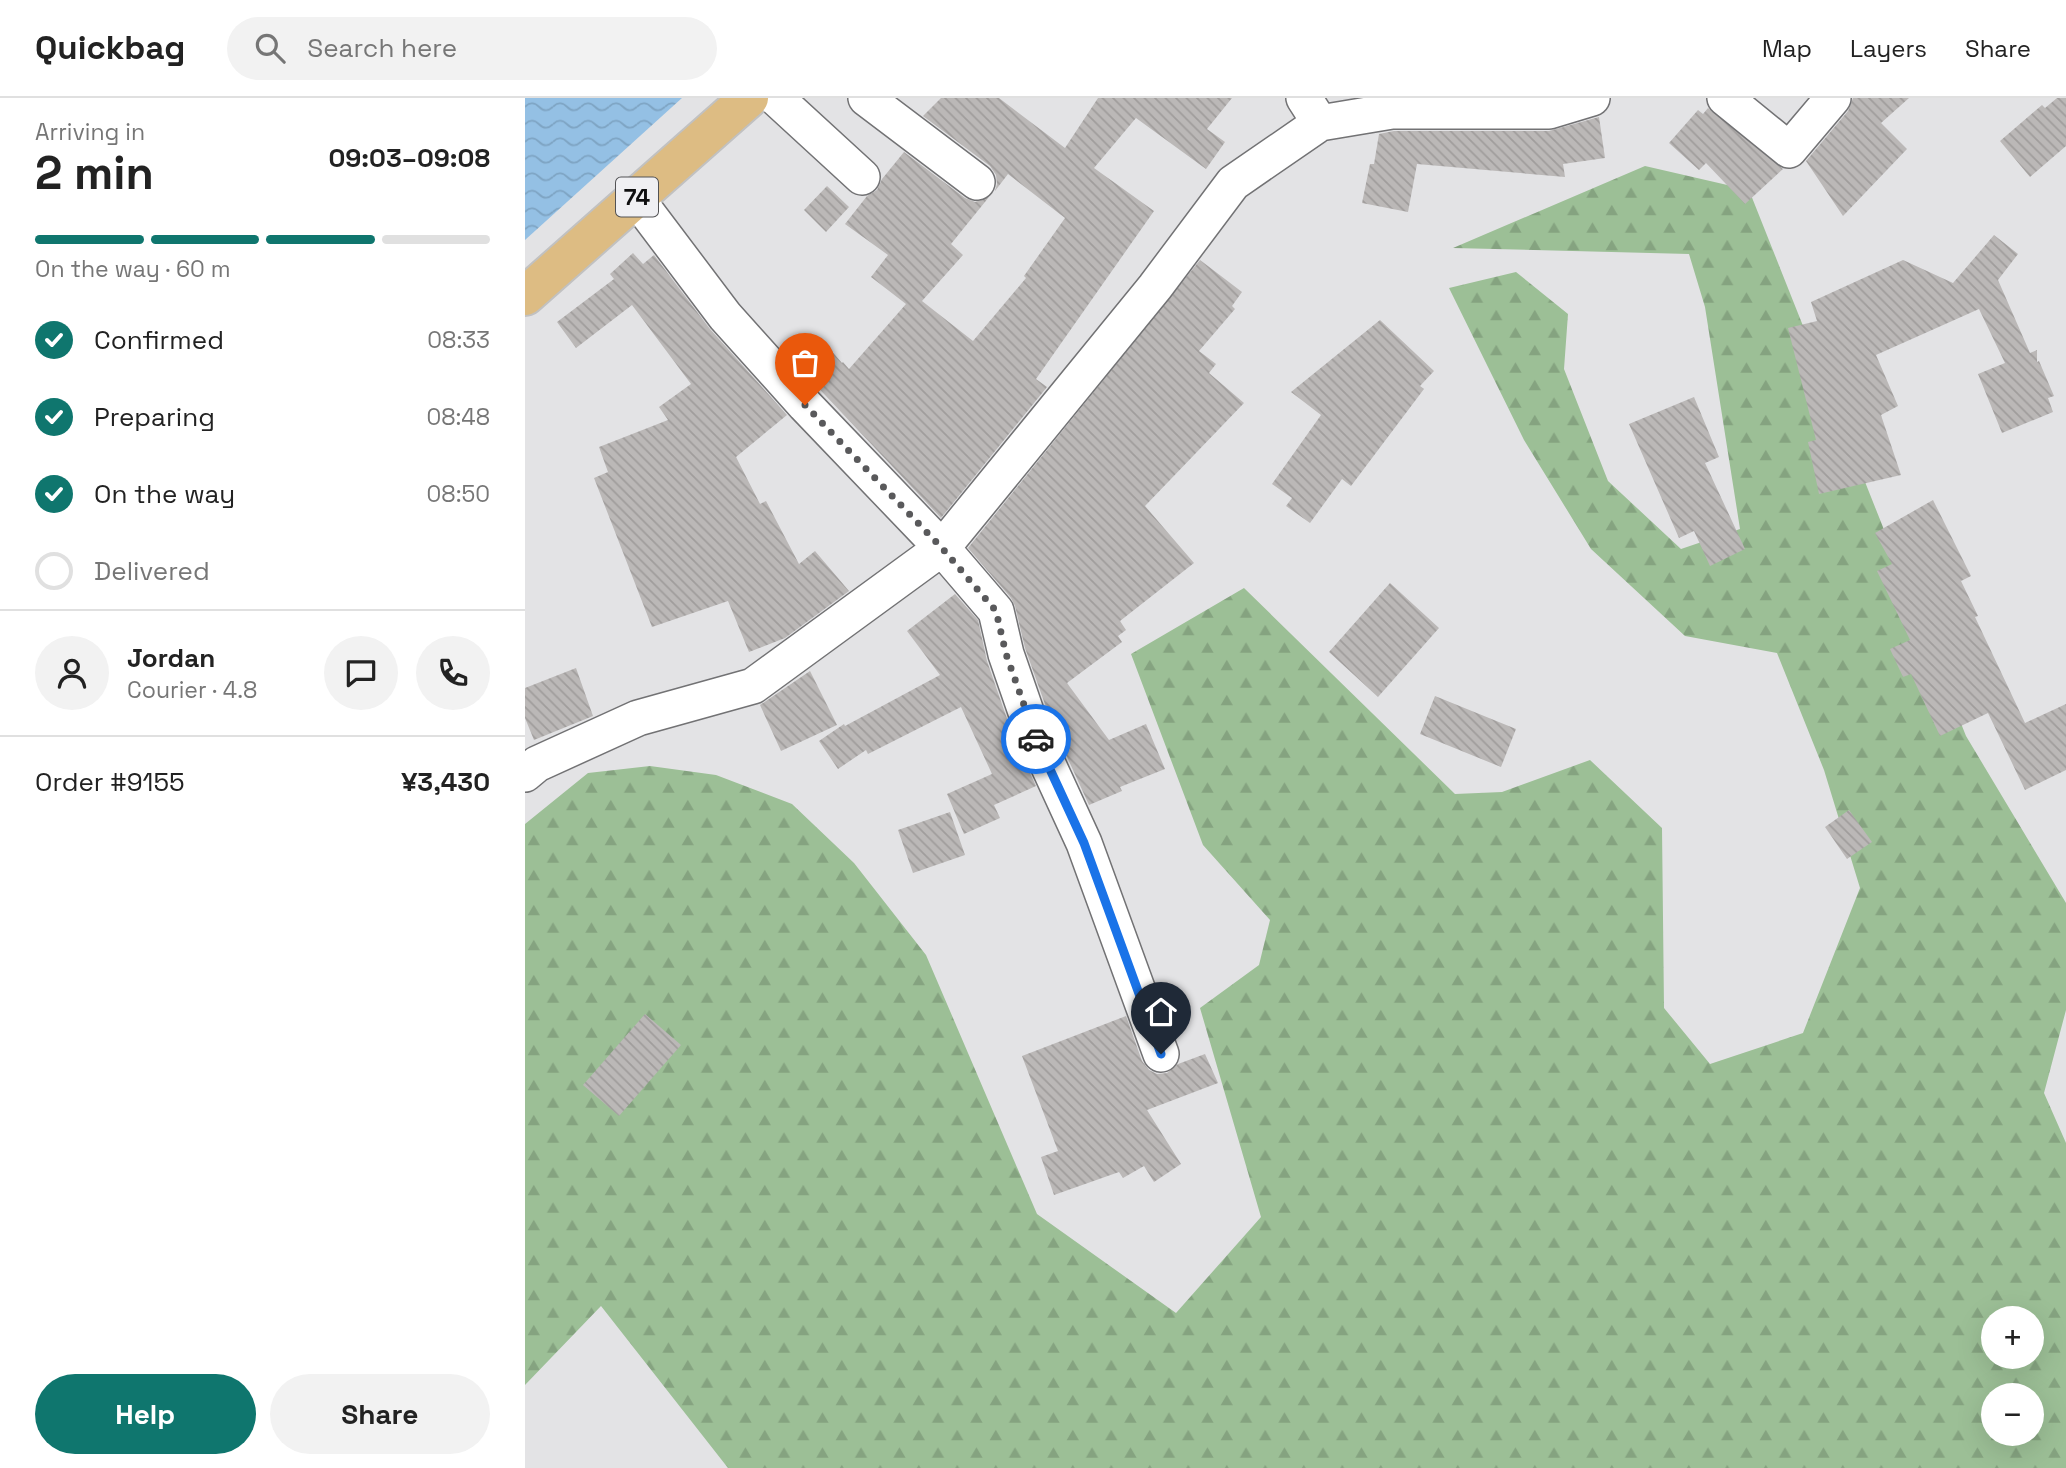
<!DOCTYPE html>
<html lang="en">
<head>
<meta charset="utf-8">
<style>
  body { margin:0; font-family:"Space Grotesk",sans-serif; background:#f2f2f2; color:#222; height:100vh; display:flex; flex-direction:column; font-size:26px; white-space:nowrap }
  * { box-sizing:border-box; margin:0 }
  p { font-size:23px; color:#767676 }
  .icon { flex:none; width:38px; height:38px; fill:none; stroke:currentColor; stroke-width:2; stroke-linecap:round; stroke-linejoin:round }
  .map { position:relative; flex:1; overflow:hidden }
  .panel { display:flex; flex-direction:column; background:#fff; width:525px }
  .panel>* { flex:none }
  .buttons { position:absolute; left:1456px; top:1208px; display:grid; gap:14px }
  .buttons a { display:grid; place-items:center; width:63px; height:63px; border-radius:50%; background:#fff; box-shadow:0 7px 28px #0002; font-size:35px }
  .pin { position:absolute; display:grid; place-items:center; width:60px; height:60px; color:#fff; margin:-72px -30px; border-radius:50% 50% 50% 0; rotate:-45deg; box-shadow:0 0 7px #0007 }
  .pin .icon { rotate:45deg }
  .courier { position:absolute; display:grid; place-items:center; width:70px; height:70px; margin:-35px; border:5px solid #1a73e8; border-radius:50%; background:#fff; color:#222; box-shadow:0 2px 9px #0007 }
  .headline em { font-style:normal; font-weight:800 }
  .headline div { display:flex; flex-direction:column-reverse }
  .headline { display:flex; align-items:center; justify-content:space-between; height:119px; padding:0 35px }
  h1 { font-size:46px; font-weight:800; line-height:52px }
  .bar { display:grid; grid-template-columns:repeat(4,1fr); gap:10px 7px; align-content:center; height:84px; padding:0 35px }
  .bar i { height:9px; border-radius:5px; background:#e0e0e0 }
  .bar .on { background:#0f766e }
  .bar p { grid-column:span 4 }
  .line { display:flex; align-items:center; gap:18px; padding:0 35px; border-top:2px solid #e0e0e0 }
  .line div { flex:1 }
  .round { display:grid; place-items:center; flex:none; width:74px; height:74px; border-radius:37px; background:#f2f2f2 }
  ol { padding:0 35px; list-style:none }
  li { display:flex; align-items:center; gap:21px; height:77px }
  li p { margin-inline-start:auto }
  li .icon { padding:7px; border-radius:50%; background:#0f766e; color:#fff; stroke-width:4 }
  li:last-child { color:#767676 }
  li i { width:38px; height:38px; border:4px solid #e0e0e0; border-radius:50% }
  .button { display:flex; gap:14px; margin-top:auto; padding:14px 35px }
  .button a { flex:1; height:80px; border-radius:42px; background:#0f766e; color:#fff; font-size:28px; font-weight:800; line-height:80px; text-align:center }
  .button a+a { background:#f2f2f2; color:#222 }
  header { display:flex; align-items:center; gap:42px; box-sizing:border-box; height:98px; padding:0 35px; background:#fff; border-bottom:2px solid #e0e0e0 }
  header strong { font-size:33px }
  nav { display:flex; gap:38px; margin-inline-start:auto; font-size:24px }
  .search { width:490px; height:63px; background:#f2f2f2; display:flex; align-items:center; gap:18px; box-sizing:border-box; padding:0 24px; border-radius:38px; color:#767676; font-size:26px }
  main { display:flex; flex:1; min-height:0 }
  .map>svg:first-child { display:block }
  .forest { fill:url(#forest-firs); fill-rule:evenodd }
  .water { fill:url(#water-waves) }
  .building { fill:url(#building-back-hatch) }
  .lines { fill:none; stroke-linecap:round; stroke-linejoin:round }
  .street-casing { stroke:#727274; stroke-width:38 }
  .primary-casing { stroke:#c1c1c1; stroke-width:42 }
  .street { stroke:#fff; stroke-width:35 }
  .primary { stroke:#ddbc83; stroke-width:38 }
  .done { stroke:#59595b; stroke-width:7; stroke-dasharray:0 12.6 }
  .route { stroke:#1a73e8; stroke-width:9 }
  .labels { text-anchor:middle; stroke-width:7; stroke-linejoin:round; paint-order:stroke }
  .shield { fill:#f0f0f3; stroke:#525254; stroke-width:2 }
  .shield-label { font-size:23px; font-weight:bold; fill:#0f0f10 }
</style>
</head>
<body>
<header>
<strong>Quickbag</strong>
<div class="search"><svg class="icon" aria-label="search" viewBox="0 0 24 24"><circle cx="10" cy="10" r="6"/><path d="M15 15l6 6"/></svg>Search here</div>
<nav><a>Map</a><a>Layers</a><a>Share</a></nav>
</header>
<main>
<section class="panel">
<div class="headline"><div><h1>2 min</h1><p>Arriving in</p></div><em>09:03–09:08</em></div>
<div class="bar"><i class="on"></i><i class="on"></i><i class="on"></i><i></i><p>On the way · 60 m</p></div>
<ol>
<li><svg class="icon" aria-label="check" viewBox="0 0 24 24"><path d="M5 12l5 5 9-10"/></svg>Confirmed<p>08:33</p></li>
<li><svg class="icon" aria-label="check" viewBox="0 0 24 24"><path d="M5 12l5 5 9-10"/></svg>Preparing<p>08:48</p></li>
<li><svg class="icon" aria-label="check" viewBox="0 0 24 24"><path d="M5 12l5 5 9-10"/></svg>On the way<p>08:50</p></li>
<li><i></i>Delivered</li>
</ol>
<div class="line" style="height:126px"><a class="round"><svg class="icon" aria-label="person" viewBox="0 0 24 24"><circle cx="12" cy="8" r="4"/><path d="M4 21q1-7 8-7t8 7"/></svg></a><div><b>Jordan</b><p>Courier · 4.8</p></div><a class="round"><svg class="icon" aria-label="chat" viewBox="0 0 24 24"><path d="M4 5h16v11H9l-5 4z"/></svg></a><a class="round"><svg class="icon" aria-label="phone" viewBox="0 0 24 24"><path d="M5 4h4l2 5-3 2q2 4 5 5l2-3 5 2v4C11 20 4 13 5 4z"/></svg></a></div>
<div class="line" style="height:91px"><div>Order #9155</div><b>¥3,430</b></div>
<div class="button"><a>Help</a><a>Share</a></div>
</section>
<div class="map">
<svg width="1541" height="1370" viewBox="0 0 1541 1370">
  <defs>
    <pattern id="forest-firs" width="22" height="20" patternUnits="userSpaceOnUse" patternTransform="scale(1.75)"><rect width="22" height="20" fill="#9cbf96"/><path d="M5 1l3.5 6h-7zM16 11l3.5 6h-7z" fill="#85a380"/></pattern>
    <pattern id="water-waves" width="16" height="10" patternUnits="userSpaceOnUse" patternTransform="scale(1.75)"><rect width="16" height="10" fill="#94c0e4"/><path d="M0 5q4-4 8 0t8 0" fill="none" stroke="#7ea4c3"/></pattern>
    <pattern id="building-back-hatch" width="6" height="6" patternUnits="userSpaceOnUse" patternTransform="scale(1.75)"><rect width="6" height="6" fill="#bbb8b7"/><path d="M-1 5l2 2M0 0l6 6M5-1l2 2" fill="none" stroke="#a09d9c"/></pattern>
  </defs>
  <rect width="100%" height="100%" fill="#e3e3e5"/>
  <path class="forest" d="M 1120,68 L 1224,92 L 1441,638 L 1541,805 L 1541,912 L 1519,995 L 1541,1045 L 1541,1370 L 203,1370 L 76,1208 L 0,1287 L 0,726 L 63,675 L 125,668 L 191,677 L 267,706 L 329,765 L 401,857 L 512,1116 L 651,1215 L 736,1119 L 675,910 L 734,867 L 745,822 L 678,747 L 606,556 L 719,490 L 930,696 L 977,694 L 1065,662 L 1137,730 L 1139,910 L 1185,966 L 1278,935 L 1335,790 L 1299,672 L 1252,555 L 1160,538 L 1066,451 L 999,342 L 924,190 L 991,174 L 1043,216 L 1039,271 L 1083,383 L 1156,451 L 1215,431 L 1180,209 L 1164,156 L 928,150 ZM 1468,1220 L 1507,1220 L 1507,1258 L 1468,1258 ZM 1468,1297 L 1507,1297 L 1507,1335 L 1468,1335 Z"/>
  <path class="water" d="M 0,0 L 157,0 L 0,142 Z"/>
  <path class="building" d="M 416,0 L 474,0 L 540,50 L 573,0 L 707,0 L 682,31 L 700,44 L 681,71 L 611,20 L 569,70 L 629,113 L 511,281 L 522,289 L 416,420 L 267,262 L 282,249 L 286,252 L 297,242 L 317,265 L 318,264 L 324,271 L 381,206 L 346,179 L 363,157 L 320,126 L 342,98 L 352,92 L 357,81 L 379,54 L 440,100 L 450,104 L 464,99 L 426,146 L 438,157 L 397,203 L 448,243 L 501,180 L 499,178 L 540,120 L 483,76 L 470,93 L 472,86 L 471,77 L 465,68 L 398,18 Z
    M 1328,0 L 1384,0 L 1356,25 L 1382,51 L 1318,118 L 1281,63 L 1323,13 Z
    M 1532,0 L 1541,0 L 1541,48 L 1505,79 L 1475,43 L 1517,7 L 1520,10 Z
    M 1183,10 L 1258,71 L 1220,106 L 1181,65 L 1174,72 L 1144,45 L 1173,12 L 1178,16 Z
    M 1074,19 L 1080,60 L 1038,66 L 1040,79 L 892,66 L 883,114 L 837,105 L 845,66 L 849,66 L 854,36 L 869,33 L 1024,33 Z
    M 302,88 L 324,109 L 301,134 L 279,112 Z
    M 1469,137 L 1493,156 L 1473,182 L 1505,255 L 1512,252 L 1512,264 L 1514,263 L 1529,298 L 1523,300 L 1528,314 L 1477,335 L 1453,276 L 1480,265 L 1454,211 L 1351,257 L 1373,308 L 1356,317 L 1376,377 L 1294,396 L 1283,344 L 1291,342 L 1263,230 L 1292,223 L 1286,204 L 1378,162 L 1428,185 Z
    M 108,155 L 118,166 L 129,157 L 185,231 L 262,317 L 211,359 L 235,406 L 241,403 L 274,466 L 290,453 L 324,493 L 260,540 L 224,554 L 203,503 L 127,529 L 69,380 L 83,374 L 74,349 L 143,322 L 134,309 L 166,286 L 107,207 L 51,250 L 32,224 L 89,181 L 85,176 Z
    M 675,162 L 717,194 L 707,208 L 710,211 L 674,253 L 691,266 L 684,275 L 719,305 L 620,408 L 669,465 L 595,523 L 601,532 L 593,538 L 597,544 L 542,585 L 584,642 L 621,626 L 640,671 L 595,689 L 597,693 L 564,707 L 527,626 L 500,550 L 490,508 L 486,500 L 443,450 Z
    M 855,222 L 909,273 L 895,288 L 899,291 L 826,388 L 817,381 L 785,425 L 761,408 L 767,400 L 747,386 L 796,317 L 766,294 Z
    M 1169,299 L 1194,359 L 1180,365 L 1220,451 L 1185,468 L 1169,433 L 1154,440 L 1104,326 Z
    M 1408,402 L 1446,478 L 1436,483 L 1453,518 L 1450,519 L 1500,625 L 1541,606 L 1541,672 L 1500,692 L 1463,615 L 1415,638 L 1386,576 L 1378,579 L 1365,551 L 1385,542 L 1352,473 L 1367,466 L 1350,435 Z
    M 865,485 L 914,530 L 853,599 L 804,554 Z
    M 430,496 L 453,522 L 462,563 L 489,641 L 511,688 L 469,707 L 475,720 L 439,736 L 422,696 L 467,676 L 436,609 L 343,656 L 341,652 L 313,671 L 294,643 L 319,626 L 320,628 L 415,577 L 382,533 Z
    M 51,570 L 68,618 L 9,642 L 0,620 L 0,590 Z
    M 285,573 L 312,627 L 256,653 L 235,607 Z
    M 910,598 L 991,631 L 976,669 L 895,636 Z
    M 1324,712 L 1347,744 L 1322,761 L 1300,729 Z
    M 425,714 L 440,757 L 388,775 L 373,732 Z
    M 120,916 L 156,947 L 94,1018 L 58,987 Z
    M 601,918 L 617,963 L 624,972 L 632,976 L 642,975 L 653,966 L 680,956 L 693,985 L 622,1012 L 656,1066 L 629,1084 L 619,1068 L 598,1080 L 594,1074 L 529,1097 L 516,1059 L 533,1053 L 497,958 Z"/>
  <g class="lines">
    <defs>
      <path id="street" d="M 251,0 L 337,79
        M 341,0 L 452,84
        M 779,0 L 795,25
        M 1200,0 L 1264,52 L 1308,0
        M 111,100 L 200,218 L 280,307 L 417,450 L 471,513 L 481,556 L 508,634 L 559,745 L 636,956
        M 0,676 L 12,666 L 113,620 L 228,588 L 417,450 L 630,189 L 708,85 L 795,25 L 867,13 L 1024,13 L 1067,0"/>
      <path id="primary" d="M 0,198 L 224,0"/>
    </defs>
    <use href="#street" class="street-casing"/>
    <use href="#primary" class="primary-casing"/>
    <use href="#street" class="street"/>
    <use href="#primary" class="primary"/>
  </g>
  <g class="lines">
    <path class="done" d="M 280,307 L 417,450 L 471,513 L 481,556 L 511,641"/>
    <path class="route" d="M 511,641 L 559,745 L 636,956"/>
  </g>
  <g class="labels">
    <rect class="shield" x="91" y="79.5" width="42" height="39" rx="5"/>
    <g class="shield-label">
      <text x="112" y="107">74</text>
    </g>
  </g>
</svg>
<div class="buttons">
<a>+</a>
<a>−</a>
</div>
<div class="pin" style="left:280px;top:307px;background:#ea580c"><svg class="icon" aria-label="bag" viewBox="0 0 24 24"><path d="M5 8h14l-1 12H6zM9 8a3 3 0 0 1 6 0"/></svg></div>
<div class="pin" style="left:636px;top:956px;background:#1f2937"><svg class="icon" aria-label="home" viewBox="0 0 24 24"><path d="M3 11l9-7 9 7M6 9v11h12V9"/></svg></div>
<div class="courier" style="left:511px;top:641px"><svg class="icon" aria-label="car" viewBox="0 0 24 24"><path d="M5 17H2v-5l4-1 3-4h7l3 4 3 1v5h-3M9 17h6M6 11h13"/><circle cx="7" cy="17" r="2"/><circle cx="17" cy="17" r="2"/></svg></div>
</div>
</main>
</body>
</html>
